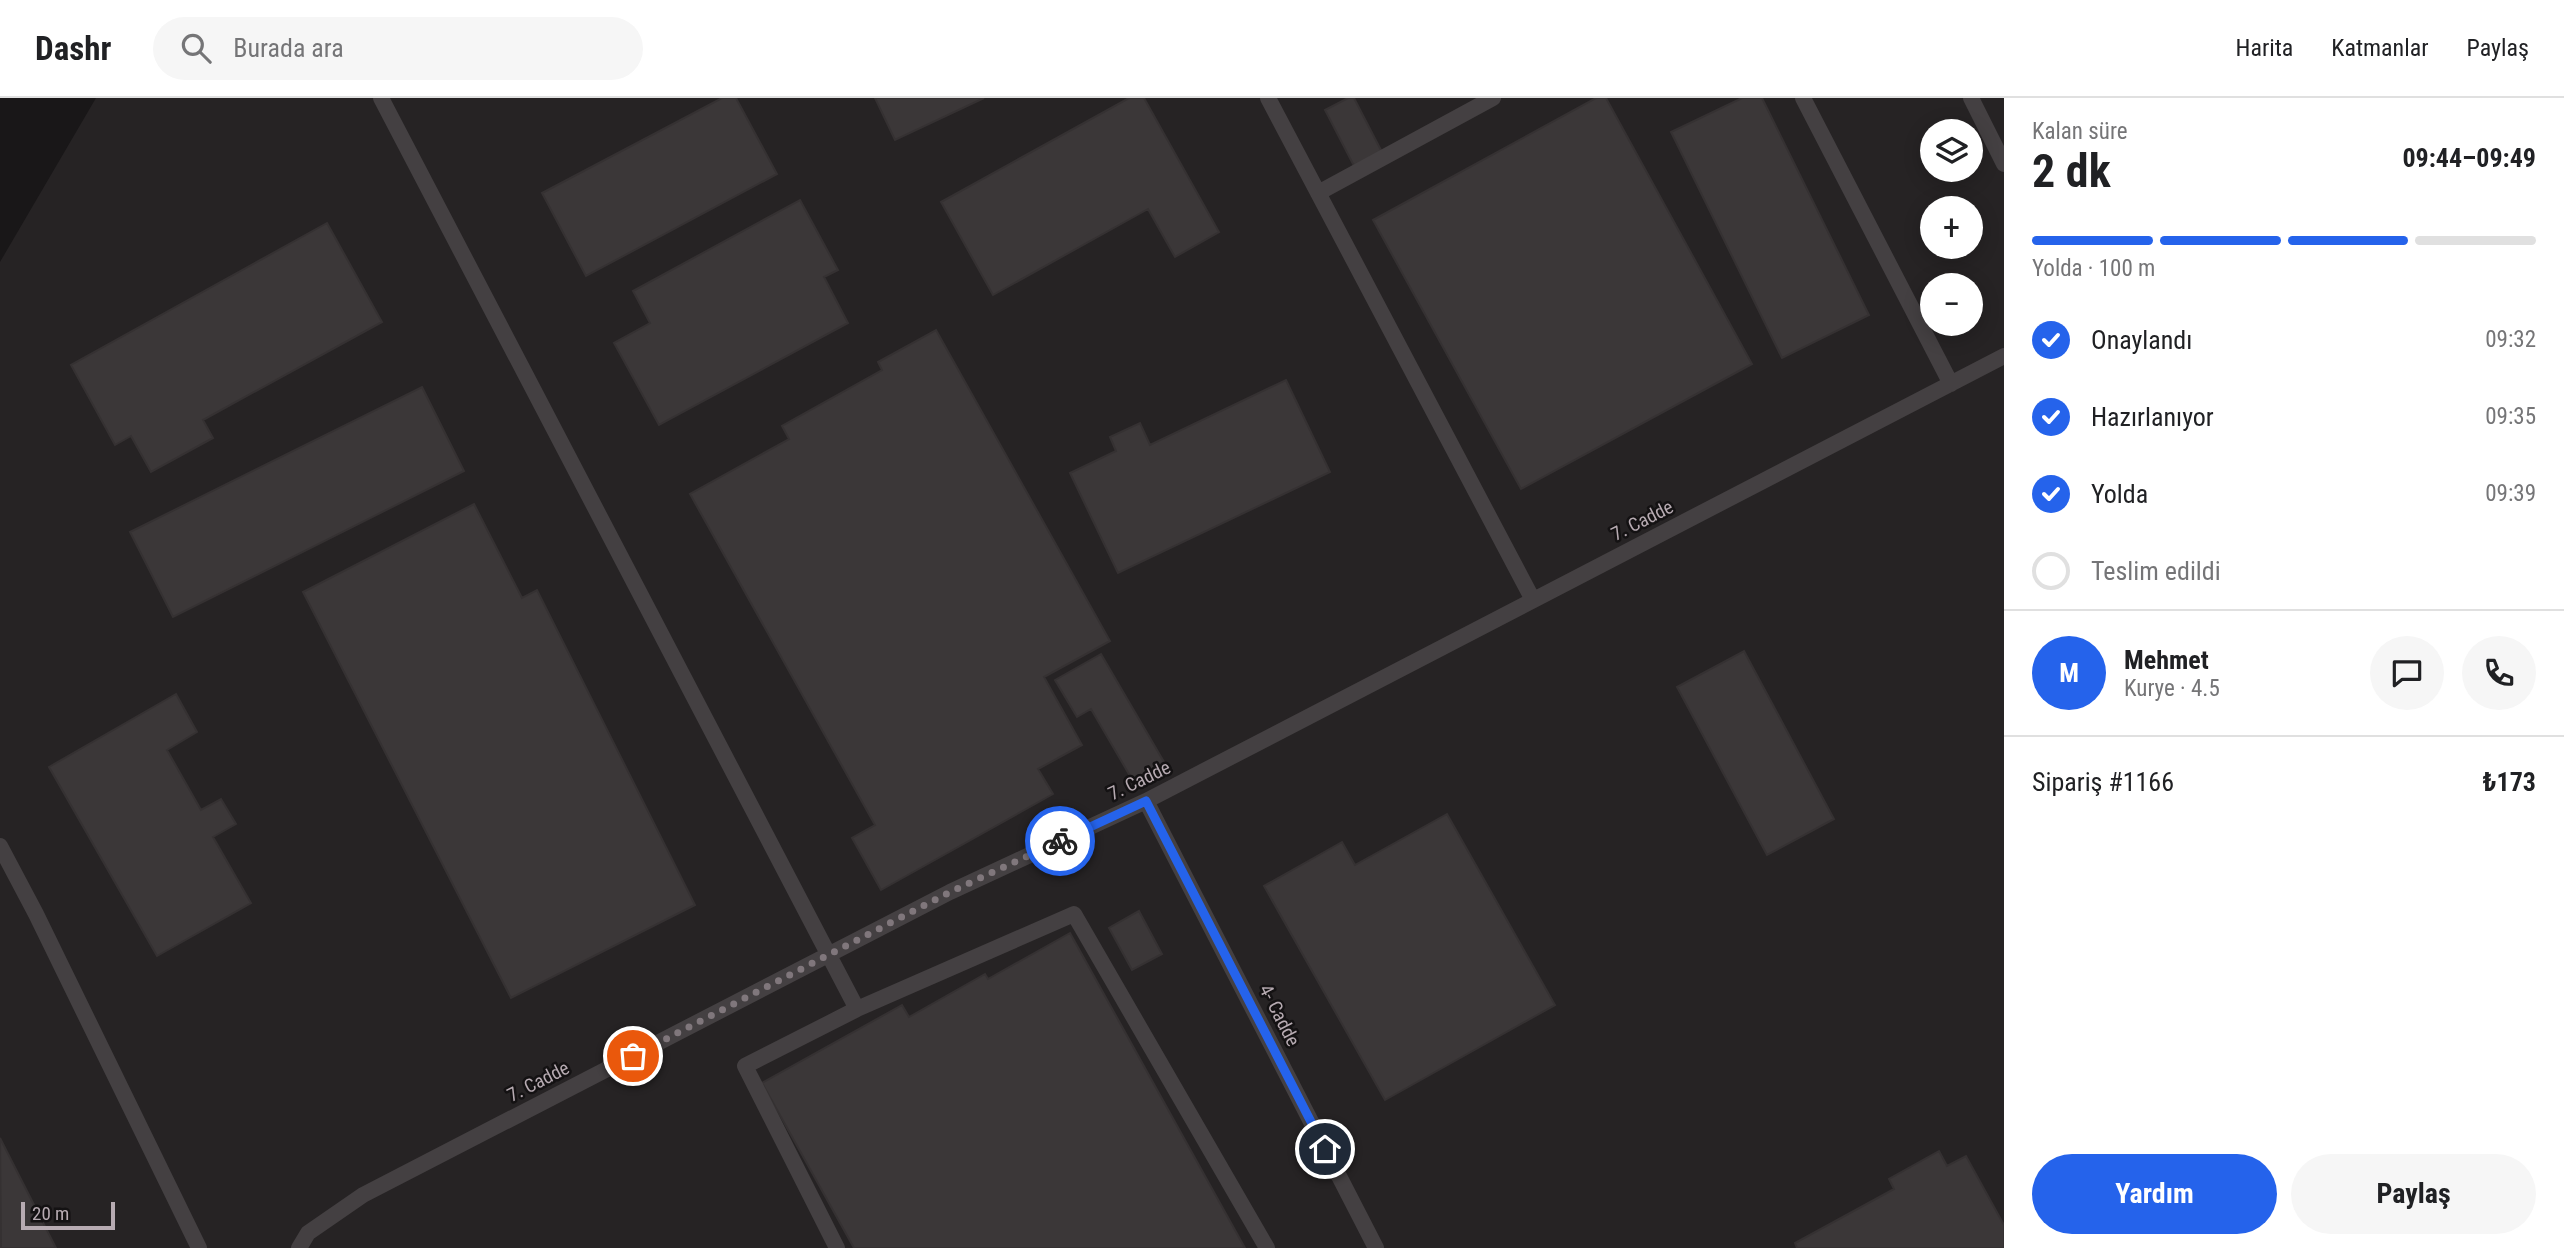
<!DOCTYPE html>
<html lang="tr">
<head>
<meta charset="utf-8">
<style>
  body { margin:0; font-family:"Roboto Condensed",sans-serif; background:#f6f6f6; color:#202124; height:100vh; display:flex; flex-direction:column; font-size:26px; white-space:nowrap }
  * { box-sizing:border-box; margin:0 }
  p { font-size:23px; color:#757577 }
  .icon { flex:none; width:38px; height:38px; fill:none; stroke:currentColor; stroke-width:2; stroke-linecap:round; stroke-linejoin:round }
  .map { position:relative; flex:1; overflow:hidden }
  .drawer { display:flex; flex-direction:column; background:#fff; width:560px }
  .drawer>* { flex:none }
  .tools { position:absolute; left:1920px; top:21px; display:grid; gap:14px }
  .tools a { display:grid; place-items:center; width:63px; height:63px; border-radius:50%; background:#fff; box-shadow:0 4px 18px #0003; font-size:35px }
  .scale { position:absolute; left:21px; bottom:18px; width:94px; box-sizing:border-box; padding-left:7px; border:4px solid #b7abb2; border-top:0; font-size:19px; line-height:24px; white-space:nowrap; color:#b7abb2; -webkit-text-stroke:5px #141213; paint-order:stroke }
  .pin { position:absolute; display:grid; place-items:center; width:60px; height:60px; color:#fff; margin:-30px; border:4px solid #fff; border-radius:50%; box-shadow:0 2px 7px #0007 }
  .courier { position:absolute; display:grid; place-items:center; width:70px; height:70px; margin:-35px; border:5px solid #2563eb; border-radius:50%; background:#fff; color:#222; box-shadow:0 2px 9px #0007 }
  .head em { font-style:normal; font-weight:700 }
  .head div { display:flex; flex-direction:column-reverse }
  .head { display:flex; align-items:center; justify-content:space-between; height:119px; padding:0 28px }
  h1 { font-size:46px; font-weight:700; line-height:52px }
  .bar { display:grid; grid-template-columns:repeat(4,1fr); gap:10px 7px; align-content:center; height:84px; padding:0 28px }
  .bar i { height:9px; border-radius:5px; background:#e0e0e0 }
  .bar .on { background:#2563eb }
  .bar p { grid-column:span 4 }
  .line { display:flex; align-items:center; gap:18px; padding:0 28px; border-top:2px solid #e0e0e0 }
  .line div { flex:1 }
  .round { display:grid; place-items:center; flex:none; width:74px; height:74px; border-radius:37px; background:#f6f6f6 }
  ol { padding:0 28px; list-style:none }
  li { display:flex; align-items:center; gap:21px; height:77px }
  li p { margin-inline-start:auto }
  li .icon { padding:7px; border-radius:50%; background:#2563eb; color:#fff; stroke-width:4 }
  li:last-child { color:#757577 }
  li i { width:38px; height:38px; border:4px solid #e0e0e0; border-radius:50% }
  .action { display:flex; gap:14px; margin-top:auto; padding:14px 28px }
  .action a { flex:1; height:80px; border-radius:42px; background:#2563eb; color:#fff; font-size:28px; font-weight:700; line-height:80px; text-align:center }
  .action a+a { background:#f6f6f6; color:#202124 }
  header { display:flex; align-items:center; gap:42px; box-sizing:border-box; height:98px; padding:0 35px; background:#fff; border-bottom:2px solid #e0e0e0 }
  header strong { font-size:33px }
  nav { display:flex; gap:38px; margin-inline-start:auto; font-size:24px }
  .search { width:490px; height:63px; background:#f6f6f6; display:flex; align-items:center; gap:18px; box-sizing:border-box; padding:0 24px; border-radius:38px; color:#757577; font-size:26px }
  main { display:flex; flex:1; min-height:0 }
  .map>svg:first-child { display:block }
  .built { fill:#262324; fill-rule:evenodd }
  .building { fill:#3b3738; stroke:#353132; stroke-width:2 }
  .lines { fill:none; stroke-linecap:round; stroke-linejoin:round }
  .lane { stroke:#444042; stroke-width:16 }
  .done { stroke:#80777c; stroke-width:7; stroke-dasharray:0 12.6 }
  .route { stroke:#2563eb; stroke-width:9 }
  .labels { text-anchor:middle; stroke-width:5; stroke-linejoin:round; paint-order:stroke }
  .street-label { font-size:19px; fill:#b7abb2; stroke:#141213 }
</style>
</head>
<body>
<header>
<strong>Dashr</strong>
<div class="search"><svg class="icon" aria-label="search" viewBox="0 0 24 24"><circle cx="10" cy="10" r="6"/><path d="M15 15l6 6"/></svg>Burada ara</div>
<nav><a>Harita</a><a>Katmanlar</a><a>Paylaş</a></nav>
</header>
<main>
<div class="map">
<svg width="2004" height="1150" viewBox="0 0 2004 1150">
  <rect width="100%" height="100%" fill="#191718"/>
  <path class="built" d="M 96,0 L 2004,0 L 2004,1150 L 0,1150 L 0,164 ZM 1932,33 L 1970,33 L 1970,72 L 1932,72 ZM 1932,110 L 1970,110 L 1970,149 L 1932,149 ZM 1932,187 L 1970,187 L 1970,226 L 1932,226 Z"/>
  <path class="building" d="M 722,0 L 736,0 L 777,76 L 586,178 L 542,95 Z
    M 875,0 L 984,0 L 895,42 Z
    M 1129,0 L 1144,0 L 1219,134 L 1175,159 L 1148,111 L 993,197 L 941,104 Z
    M 1348,0 L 1354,0 L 1382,54 L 1354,68 L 1325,12 Z
    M 1596,0 L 1606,0 L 1752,266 L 1521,391 L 1373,122 Z
    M 1742,0 L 1762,0 L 1869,217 L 1782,260 L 1671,34 Z
    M 800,102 L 838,172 L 824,179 L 848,225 L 659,327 L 614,245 L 650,225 L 633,193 Z
    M 327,125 L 382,224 L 203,322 L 213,340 L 151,374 L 131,338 L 115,347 L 71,267 Z
    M 936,232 L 1110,543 L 1044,579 L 1082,647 L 1038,671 L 1053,696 L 881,792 L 852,740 L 875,727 L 690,396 L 789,341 L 782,328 L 882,272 L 878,264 Z
    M 1286,282 L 1330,374 L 1118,475 L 1070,375 L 1116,353 L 1110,339 L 1140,325 L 1150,347 Z
    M 422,289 L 464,373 L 173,519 L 130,434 Z
    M 474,406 L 522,500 L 537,492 L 695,807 L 511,900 L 303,494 Z
    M 1744,553 L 1834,721 L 1767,757 L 1677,589 Z
    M 1101,556 L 1164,664 L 1133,683 L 1091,611 L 1077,619 L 1055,582 Z
    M 176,596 L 197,634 L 167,652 L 201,712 L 221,701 L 236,726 L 213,739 L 251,805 L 157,858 L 49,669 Z
    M 1447,716 L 1555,907 L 1385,1002 L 1264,788 L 1342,744 L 1355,767 Z
    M 1139,813 L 1162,856 L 1132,872 L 1109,830 Z
    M 1070,835 L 1245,1150 L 854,1150 L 762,985 L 902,907 L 909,919 L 985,876 L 988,881 Z
    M 0,1040 L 56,1150 L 1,1150 Z
    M 1939,1053 L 1947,1068 L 1966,1058 L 2004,1127 L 2004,1150 L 1797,1150 L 1795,1145 L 1894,1091 L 1889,1081 Z"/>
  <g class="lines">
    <path class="lane" d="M 381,0 L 857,911 L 745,968 L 837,1150
      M 1268,0 L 1533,502
      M 1803,0 L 1951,286
      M 1971,0 L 2004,66
      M 1318,95 L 1493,0
      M 1146,703 L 1376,1150
      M 0,748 L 36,816 L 199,1150
      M 857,911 L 1074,816 L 1267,1150
      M 299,1150 L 308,1135 L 363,1097 L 950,794 L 1146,703 L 2004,258"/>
  </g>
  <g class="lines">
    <path class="done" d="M 633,958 L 950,794 L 1060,743"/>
    <path class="route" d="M 1060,743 L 1146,703 L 1325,1051"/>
  </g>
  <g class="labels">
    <g class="street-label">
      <text transform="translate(1642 422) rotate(-27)" y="7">7. Cadde</text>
      <text transform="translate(1139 682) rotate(-26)" y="7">7. Cadde</text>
      <text transform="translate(1280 917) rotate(63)" y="7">4- Cadde</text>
      <text transform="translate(538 983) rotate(-27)" y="7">7. Cadde</text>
    </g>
  </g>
</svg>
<div class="tools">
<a><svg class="icon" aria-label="layers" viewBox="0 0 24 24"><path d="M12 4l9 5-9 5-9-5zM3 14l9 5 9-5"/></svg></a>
<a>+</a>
<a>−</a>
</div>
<div class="scale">20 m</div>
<div class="pin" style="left:633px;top:958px;background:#ea580c"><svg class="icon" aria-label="bag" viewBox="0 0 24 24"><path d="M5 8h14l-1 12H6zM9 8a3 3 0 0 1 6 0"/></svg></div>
<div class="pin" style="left:1325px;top:1051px;background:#1f2937"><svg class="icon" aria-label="home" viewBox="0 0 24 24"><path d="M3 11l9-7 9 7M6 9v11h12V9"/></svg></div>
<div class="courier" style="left:1060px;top:743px"><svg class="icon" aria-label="bike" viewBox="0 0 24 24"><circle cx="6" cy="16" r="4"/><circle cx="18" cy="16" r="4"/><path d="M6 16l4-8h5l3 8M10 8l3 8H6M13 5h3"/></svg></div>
</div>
<section class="drawer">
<div class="head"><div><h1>2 dk</h1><p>Kalan süre</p></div><em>09:44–09:49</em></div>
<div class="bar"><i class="on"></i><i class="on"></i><i class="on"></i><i></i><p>Yolda · 100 m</p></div>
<ol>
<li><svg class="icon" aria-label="check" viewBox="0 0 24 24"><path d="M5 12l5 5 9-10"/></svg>Onaylandı<p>09:32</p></li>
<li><svg class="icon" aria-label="check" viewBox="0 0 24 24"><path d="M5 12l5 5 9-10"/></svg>Hazırlanıyor<p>09:35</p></li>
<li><svg class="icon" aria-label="check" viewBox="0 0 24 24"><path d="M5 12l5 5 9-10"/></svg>Yolda<p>09:39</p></li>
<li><i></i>Teslim edildi</li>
</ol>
<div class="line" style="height:126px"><b class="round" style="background:#2563eb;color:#fff">M</b><div><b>Mehmet</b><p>Kurye · 4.5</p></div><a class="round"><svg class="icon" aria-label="chat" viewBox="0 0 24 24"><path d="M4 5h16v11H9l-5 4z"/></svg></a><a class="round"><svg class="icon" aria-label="phone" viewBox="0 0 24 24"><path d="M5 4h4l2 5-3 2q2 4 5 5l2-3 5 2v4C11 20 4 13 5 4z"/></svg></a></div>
<div class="line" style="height:91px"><div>Sipariş #1166</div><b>₺173</b></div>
<div class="action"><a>Yardım</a><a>Paylaş</a></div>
</section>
</main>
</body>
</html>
